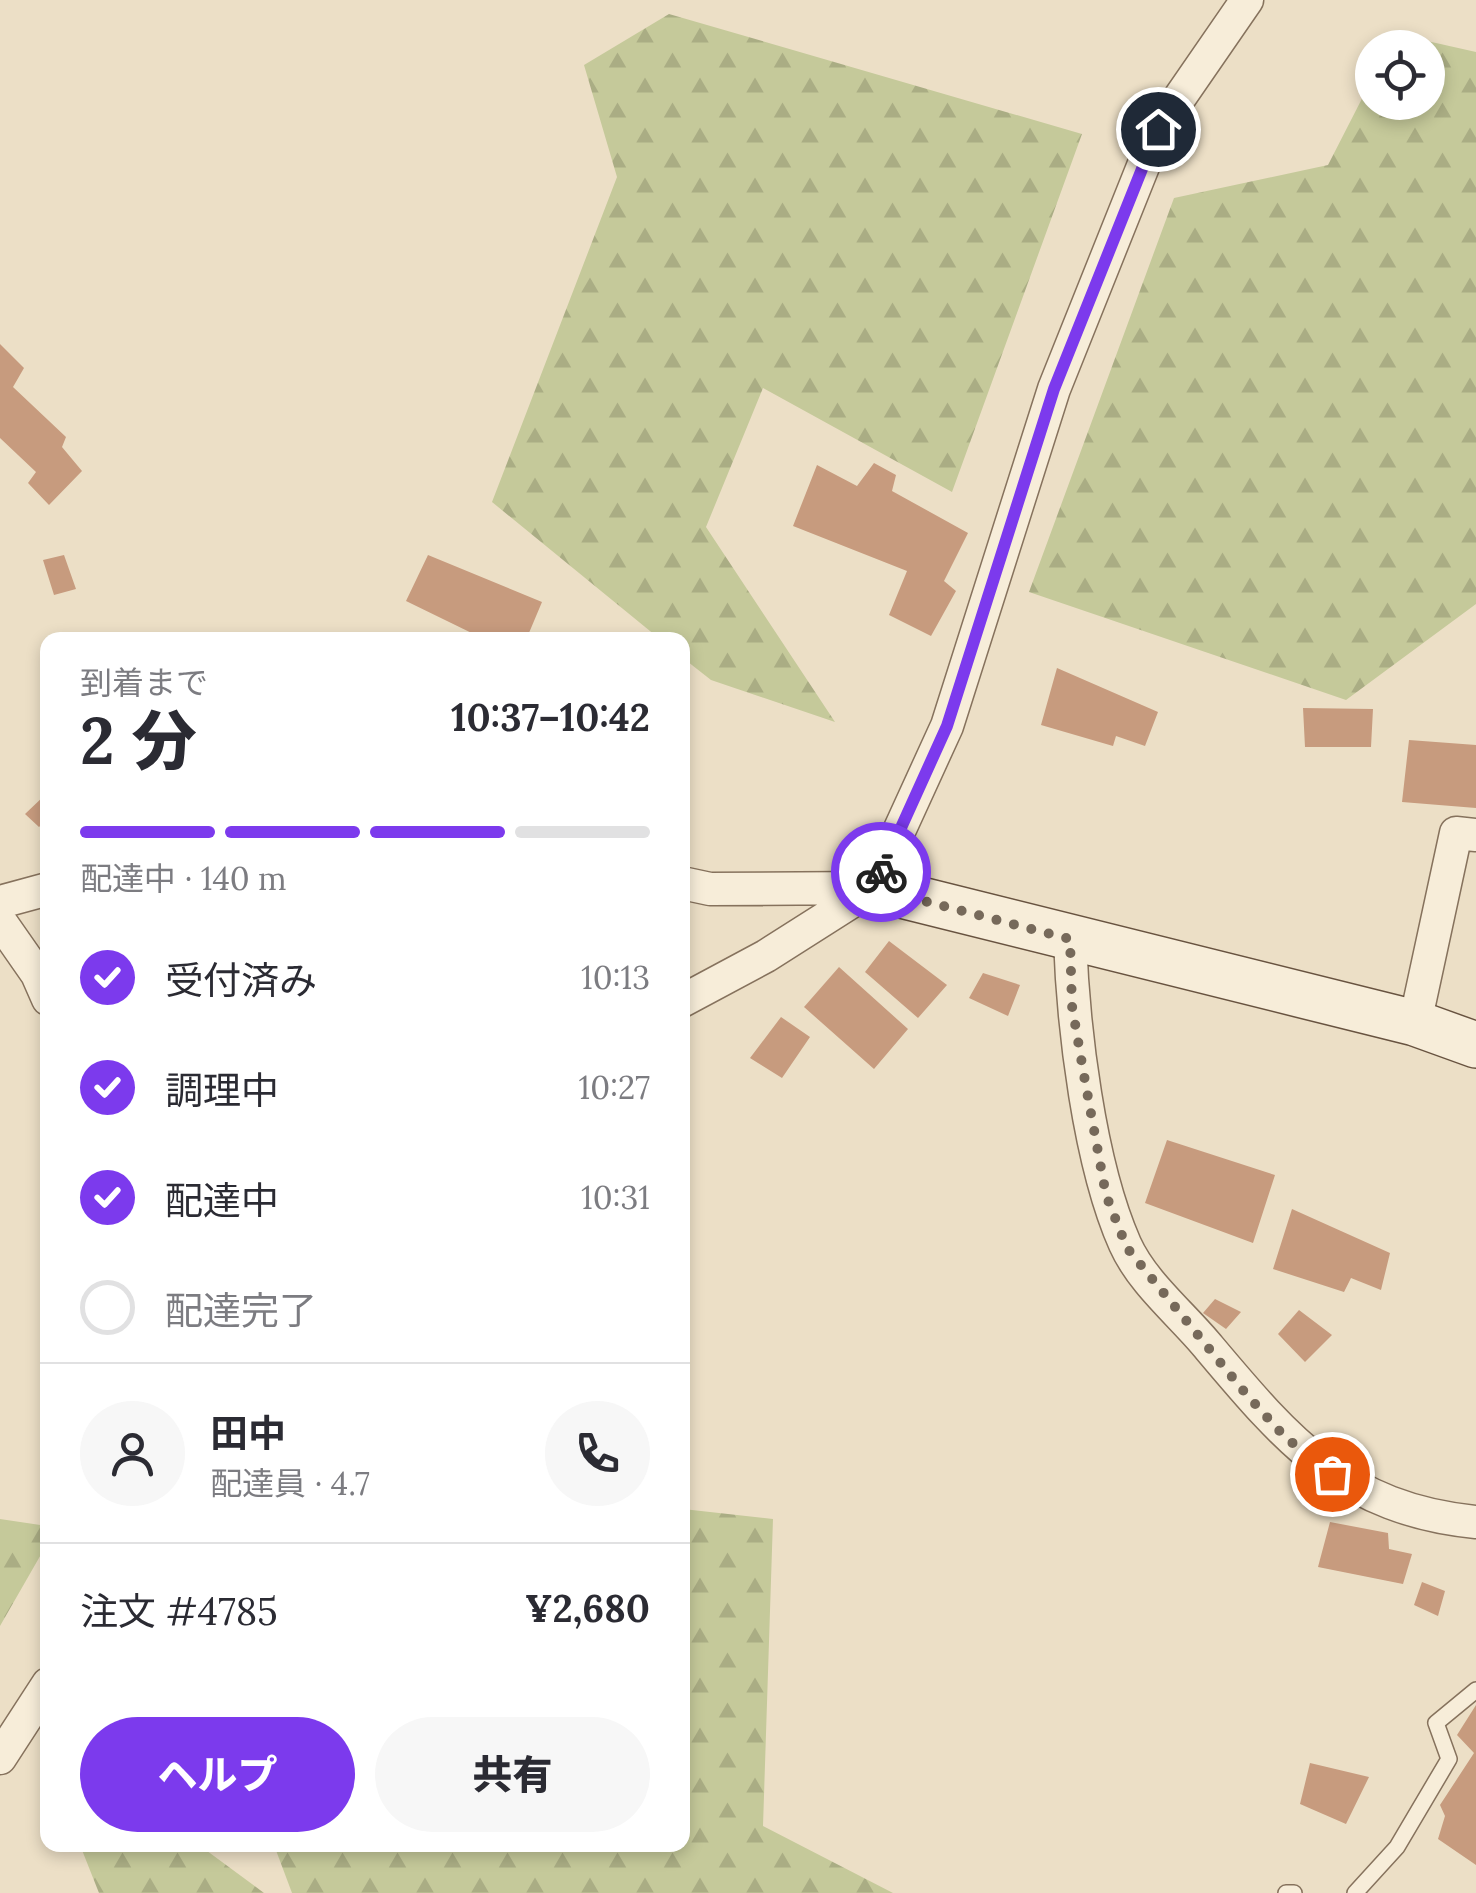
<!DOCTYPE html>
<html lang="ja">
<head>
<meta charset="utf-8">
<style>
  body { margin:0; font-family:Lora,"Noto Sans JP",serif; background:#f7f7f7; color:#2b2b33; height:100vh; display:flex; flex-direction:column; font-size:38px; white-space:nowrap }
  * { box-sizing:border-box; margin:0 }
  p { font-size:32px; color:#7c7c81 }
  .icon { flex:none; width:55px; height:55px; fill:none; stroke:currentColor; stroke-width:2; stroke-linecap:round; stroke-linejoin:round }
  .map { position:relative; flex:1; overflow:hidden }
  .drawer { position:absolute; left:40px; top:632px; width:650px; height:1220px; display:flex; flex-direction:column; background:#fff; border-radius:20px; box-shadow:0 5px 15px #0003 }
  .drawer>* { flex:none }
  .tools { position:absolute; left:1355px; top:30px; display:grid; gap:20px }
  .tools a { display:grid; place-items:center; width:90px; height:90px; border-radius:50%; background:#fff; box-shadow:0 5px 15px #0003; font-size:50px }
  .pin { position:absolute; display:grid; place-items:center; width:85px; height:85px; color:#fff; margin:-42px; border:5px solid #fff; border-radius:50%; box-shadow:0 2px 10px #0007 }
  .courier { position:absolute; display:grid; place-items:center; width:100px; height:100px; margin:-50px; border:8px solid #7c3aed; border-radius:50%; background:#fff; color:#222; box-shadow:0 2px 12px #0007 }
  .head em { font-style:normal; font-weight:800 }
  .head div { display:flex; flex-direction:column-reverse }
  .head { display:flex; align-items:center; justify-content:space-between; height:170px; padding:0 40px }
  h1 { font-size:65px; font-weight:800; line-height:75px }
  .bar { display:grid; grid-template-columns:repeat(4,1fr); gap:15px 10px; align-content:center; height:120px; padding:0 40px }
  .bar i { height:12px; border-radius:8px; background:#e1e1e2 }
  .bar .selected { background:#7c3aed }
  .bar p { grid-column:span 4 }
  .line { display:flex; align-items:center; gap:25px; padding:0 40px; border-top:2px solid #e1e1e2 }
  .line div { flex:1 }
  .round { display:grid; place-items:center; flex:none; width:105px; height:105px; border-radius:52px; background:#f7f7f7 }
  ol { padding:0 40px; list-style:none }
  li { display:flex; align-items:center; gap:30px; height:110px }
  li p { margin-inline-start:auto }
  li .icon { padding:10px; border-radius:50%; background:#7c3aed; color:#fff; stroke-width:4 }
  li:last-child { color:#7c7c81 }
  li i { width:55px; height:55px; border:5px solid #e1e1e2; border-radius:50% }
  .button { display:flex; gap:20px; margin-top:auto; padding:20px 40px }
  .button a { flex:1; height:115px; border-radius:60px; background:#7c3aed; color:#fff; font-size:40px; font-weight:800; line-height:115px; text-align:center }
  .button a+a { background:#f7f7f7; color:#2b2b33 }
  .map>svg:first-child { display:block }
  .forest { fill:url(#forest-firs) }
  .building { fill:#c79b7e }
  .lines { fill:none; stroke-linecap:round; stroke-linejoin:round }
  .lane-casing { stroke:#86725d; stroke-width:18 }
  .street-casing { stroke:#86725d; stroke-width:35 }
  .secondary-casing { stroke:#685340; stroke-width:48 }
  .lane { stroke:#f7edd9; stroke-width:15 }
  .street { stroke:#f7edd9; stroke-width:32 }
  .secondary { stroke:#f7edd9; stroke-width:45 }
  .done { stroke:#76695a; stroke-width:10; stroke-dasharray:0 18 }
  .route { stroke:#7c3aed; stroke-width:12 }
</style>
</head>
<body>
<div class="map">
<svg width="1476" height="1893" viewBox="0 0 1476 1893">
  <defs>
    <pattern id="forest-firs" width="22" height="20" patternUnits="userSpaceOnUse" patternTransform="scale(2.5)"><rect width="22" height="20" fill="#c5c99a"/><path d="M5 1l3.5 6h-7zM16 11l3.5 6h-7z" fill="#aaad84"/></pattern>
  </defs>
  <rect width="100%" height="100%" fill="#ecdfc6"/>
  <path class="forest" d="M 669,14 L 1082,134 L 952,492 L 763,388 L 706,527 L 835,722 L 711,680 L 683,658 L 682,640 L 661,640 L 492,502 L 617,177 L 584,65 Z
    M 1396,34 L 1476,52 L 1476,604 L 1346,700 L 1029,592 L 1174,198 L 1328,165 L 1372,79 L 1372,102 L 1428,102 L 1428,48 L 1389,47 Z
    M 683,1509 L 773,1519 L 763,1826 L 893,1893 L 292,1893 L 274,1845 L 682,1845 Z
    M 0,1519 L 47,1526 L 47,1544 L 0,1626 Z
    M 80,1845 L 199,1845 L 264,1893 L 99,1893 Z"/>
  <path class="building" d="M 0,344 L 24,368 L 13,387 L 66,437 L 62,447 L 82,471 L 49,505 L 28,483 L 36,472 L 0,438 Z
    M 874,463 L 896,475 L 892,491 L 968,533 L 944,581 L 956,591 L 931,636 L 889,615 L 907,571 L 793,526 L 817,465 L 857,486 Z
    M 64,555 L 76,589 L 54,595 L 43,560 Z
    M 428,555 L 542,602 L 526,640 L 486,640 L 406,601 Z
    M 1057,668 L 1158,712 L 1145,746 L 1116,736 L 1113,746 L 1041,725 Z
    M 1303,708 L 1373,709 L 1371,747 L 1305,747 Z
    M 1409,740 L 1476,745 L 1476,808 L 1402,802 Z
    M 45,795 L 48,818 L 39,827 L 25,814 Z
    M 889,941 L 947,985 L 918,1018 L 865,972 Z
    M 839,967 L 908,1029 L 874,1069 L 804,1007 Z
    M 983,973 L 1020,985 L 1008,1016 L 969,998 Z
    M 781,1017 L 810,1037 L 782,1078 L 750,1058 Z
    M 1167,1140 L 1275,1175 L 1253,1243 L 1145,1203 Z
    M 1292,1209 L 1390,1253 L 1381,1290 L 1351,1278 L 1344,1292 L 1273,1269 Z
    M 1215,1299 L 1241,1312 L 1226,1329 L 1203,1313 Z
    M 1299,1310 L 1332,1335 L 1305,1362 L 1278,1334 Z
    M 1330,1522 L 1388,1533 L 1389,1549 L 1412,1554 L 1403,1584 L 1318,1567 Z
    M 1422,1582 L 1445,1591 L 1438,1616 L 1414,1605 Z
    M 1476,1705 L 1476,1865 L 1438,1839 L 1445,1816 L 1440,1805 L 1474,1753 L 1457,1735 Z
    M 1310,1763 L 1369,1777 L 1346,1824 L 1300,1804 Z"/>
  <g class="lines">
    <defs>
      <path id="lane" d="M 1286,1893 L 1294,1893
        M 1355,1893 L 1397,1847 L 1449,1759 L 1436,1723 L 1476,1690"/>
      <path id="street" d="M 682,883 L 710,889 L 873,888
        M 0,902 L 48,889
        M 0,921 L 37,974 L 48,999
        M 1070,939 C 1073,1027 1089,1163 1125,1244 C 1142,1282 1180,1313 1206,1344 C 1286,1439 1343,1509 1476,1522
        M 682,1001 L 766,956 L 873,888 L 947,726 L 1054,389 L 1158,129 L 1247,0
        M 1415,1023 L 1456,833 L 1476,835
        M 0,1758 L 48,1684"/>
      <path id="secondary" d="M 873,888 L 1415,1023 L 1476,1045"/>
    </defs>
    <use href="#lane" class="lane-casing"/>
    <use href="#street" class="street-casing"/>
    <use href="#secondary" class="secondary-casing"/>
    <use href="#lane" class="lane"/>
    <use href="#street" class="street"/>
    <use href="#secondary" class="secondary"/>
  </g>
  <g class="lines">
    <path class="done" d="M 881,872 L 874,888 L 1070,939 L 1072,1006 L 1085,1081 L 1106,1195 L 1127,1248 L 1246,1394 L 1285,1437 L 1332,1474"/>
    <path class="route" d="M 881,872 L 947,726 L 1054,389 L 1158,129"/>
  </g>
</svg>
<div class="tools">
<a><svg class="icon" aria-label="locate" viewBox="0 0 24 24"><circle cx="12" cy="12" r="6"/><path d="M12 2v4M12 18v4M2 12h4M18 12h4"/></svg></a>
</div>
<div class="pin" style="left:1332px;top:1474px;background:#ea580c"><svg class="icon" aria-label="bag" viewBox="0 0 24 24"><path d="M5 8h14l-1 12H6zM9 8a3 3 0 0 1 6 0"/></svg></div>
<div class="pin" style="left:1158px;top:129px;background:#1f2937"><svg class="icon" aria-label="home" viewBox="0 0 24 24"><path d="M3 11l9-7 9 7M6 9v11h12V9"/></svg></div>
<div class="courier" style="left:881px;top:872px"><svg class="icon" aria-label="bike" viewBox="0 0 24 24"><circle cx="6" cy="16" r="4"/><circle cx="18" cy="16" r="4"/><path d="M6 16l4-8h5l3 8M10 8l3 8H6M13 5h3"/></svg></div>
<section class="drawer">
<div class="head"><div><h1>2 分</h1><p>到着まで</p></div><em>10:37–10:42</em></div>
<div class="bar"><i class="selected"></i><i class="selected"></i><i class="selected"></i><i></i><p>配達中 · 140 m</p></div>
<ol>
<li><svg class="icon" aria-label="check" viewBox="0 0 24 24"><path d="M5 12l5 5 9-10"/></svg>受付済み<p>10:13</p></li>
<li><svg class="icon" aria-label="check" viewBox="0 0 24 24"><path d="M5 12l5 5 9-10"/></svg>調理中<p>10:27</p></li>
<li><svg class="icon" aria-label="check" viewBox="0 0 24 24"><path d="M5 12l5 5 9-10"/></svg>配達中<p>10:31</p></li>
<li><i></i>配達完了</li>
</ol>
<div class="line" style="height:180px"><a class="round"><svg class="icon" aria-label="person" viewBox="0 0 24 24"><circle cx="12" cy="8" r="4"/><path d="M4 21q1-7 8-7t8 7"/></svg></a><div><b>田中</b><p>配達員 · 4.7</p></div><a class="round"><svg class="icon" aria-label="phone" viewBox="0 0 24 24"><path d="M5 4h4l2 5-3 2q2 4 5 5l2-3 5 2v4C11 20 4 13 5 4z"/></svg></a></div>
<div class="line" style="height:130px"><div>注文 #4785</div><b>¥2,680</b></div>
<div class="button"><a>ヘルプ</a><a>共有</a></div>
</section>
</div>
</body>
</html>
